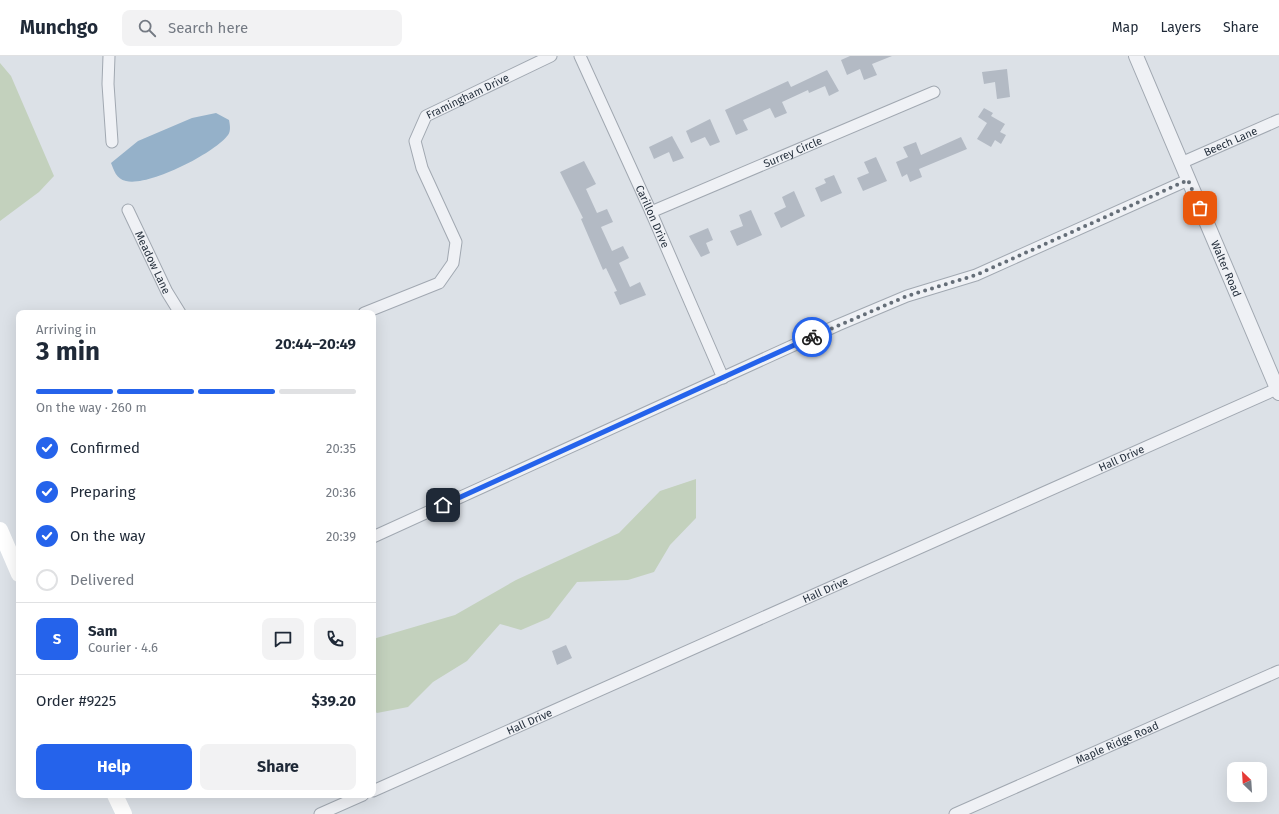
<!DOCTYPE html>
<html lang="en">
<head>
<meta charset="utf-8">
<style>
  body { margin:0; font-family:"Fira Sans",sans-serif; background:#f2f2f3; color:#1f2937; height:100vh; display:flex; flex-direction:column; font-size:15px; white-space:nowrap }
  * { box-sizing:border-box; margin:0 }
  p { font-size:13px; color:#747a83 }
  .icon { flex:none; width:22px; height:22px; fill:none; stroke:currentColor; stroke-width:2; stroke-linecap:round; stroke-linejoin:round }
  .map { position:relative; flex:1; overflow:hidden }
  .drawer { position:absolute; left:16px; top:254px; width:360px; height:488px; display:flex; flex-direction:column; background:#fff; border-radius:8px; box-shadow:0 4px 16px #0002 }
  .drawer>* { flex:none }
  .needle { width:26px; rotate:335deg }
  .buttons { position:absolute; left:1227px; top:706px; display:grid; gap:8px }
  .buttons a { display:grid; place-items:center; width:40px; height:40px; border-radius:8px; background:#fff; box-shadow:0 4px 16px #0002; font-size:20px }
  .pin { position:absolute; display:grid; place-items:center; width:34px; height:34px; color:#fff; margin:-17px; border-radius:8px; box-shadow:0 2px 6px #0006 }
  .courier { position:absolute; display:grid; place-items:center; width:40px; height:40px; margin:-20px; border:3px solid #2563eb; border-radius:50%; background:#fff; color:#222; box-shadow:0 1px 5px #0007 }
  .head em { font-style:normal; font-weight:700 }
  .head div { display:flex; flex-direction:column-reverse }
  .head { display:flex; align-items:center; justify-content:space-between; height:68px; padding:0 20px }
  h1 { font-size:26px; font-weight:700; line-height:30px }
  .bar { display:grid; grid-template-columns:repeat(4,1fr); gap:6px 4px; align-content:center; height:48px; padding:0 20px }
  .bar i { height:5px; border-radius:3px; background:#e0e1e3 }
  .bar .active { background:#2563eb }
  .bar p { grid-column:span 4 }
  .line { display:flex; align-items:center; gap:10px; padding:0 20px; border-top:1px solid #e0e1e3 }
  .line div { flex:1 }
  .round { display:grid; place-items:center; flex:none; width:42px; height:42px; border-radius:8px; background:#f2f2f3 }
  ol { padding:0 20px; list-style:none }
  li { display:flex; align-items:center; gap:12px; height:44px }
  li p { margin-inline-start:auto }
  li .icon { padding:4px; border-radius:50%; background:#2563eb; color:#fff; stroke-width:4 }
  li:last-child { color:#747a83 }
  li i { width:22px; height:22px; border:2px solid #e0e1e3; border-radius:50% }
  .action { display:flex; gap:8px; margin-top:auto; padding:8px 20px }
  .action a { flex:1; height:46px; border-radius:8px; background:#2563eb; color:#fff; font-size:16px; font-weight:700; line-height:46px; text-align:center }
  .action a+a { background:#f2f2f3; color:#1f2937 }
  header { display:flex; align-items:center; gap:24px; box-sizing:border-box; height:56px; padding:0 20px; background:#fff; border-bottom:1px solid #e0e1e3 }
  header strong { font-size:19px }
  nav { display:flex; gap:22px; margin-inline-start:auto; font-size:14px }
  .search { width:280px; height:36px; background:#f2f2f3; display:flex; align-items:center; gap:10px; box-sizing:border-box; padding:0 14px; border-radius:8px; color:#747a83; font-size:15px }
  .map>svg:first-child { display:block }
  .green { fill:#c3d1bd }
  .water { fill:#95b1c9 }
  .building { fill:#b3bac4 }
  .lines { fill:none; stroke-linecap:round; stroke-linejoin:round }
  .minor-casing { stroke:#a1a8b1; stroke-width:13 }
  .tertiary-casing { stroke:#a1a8b1; stroke-width:16 }
  .minor { stroke:#eff1f5; stroke-width:11 }
  .tertiary { stroke:#eff1f5; stroke-width:14 }
  .secondary { stroke:#fff; stroke-width:16 }
  .done { stroke:#656e78; stroke-width:4; stroke-dasharray:0 7.2 }
  .route { stroke:#2563eb; stroke-width:5 }
  .labels { text-anchor:middle; stroke-width:3; stroke-linejoin:round; paint-order:stroke }
  .street-label { font-size:11px; fill:#25303d; stroke:#ebf0f5 }
</style>
</head>
<body>
<header>
<strong>Munchgo</strong>
<div class="search"><svg class="icon" aria-label="search" viewBox="0 0 24 24"><circle cx="10" cy="10" r="6"/><path d="M15 15l6 6"/></svg>Search here</div>
<nav><a>Map</a><a>Layers</a><a>Share</a></nav>
</header>
<div class="map">
<svg width="1279" height="758" viewBox="0 0 1279 758">
  <rect width="100%" height="100%" fill="#dce1e7"/>
  <path class="green" d="M 0,7 L 11,20 L 54,120 L 39,136 L 0,165 Z
    M 696,423 L 696,462 L 670,489 L 654,516 L 628,524 L 577,526 L 549,562 L 521,574 L 500,568 L 467,605 L 433,626 L 408,651 L 377,657 L 373,654 L 373,583 L 455,559 L 516,524 L 619,477 L 660,435 Z"/>
  <path class="water" d="M 216,57 L 229,64 C 230,69 231,75 228,79 C 215,97 148,131 126,125 C 116,123 114,114 111,107 L 138,85 L 192,62 Z"/>
  <path class="building" d="M 850,0 L 892,0 L 872,8 L 877,19 L 864,24 L 860,13 L 847,19 L 841,4 Z
    M 1007,13 L 1010,41 L 997,43 L 995,26 L 984,28 L 982,16 Z
    M 827,14 L 839,35 L 829,40 L 825,30 L 809,37 L 808,34 L 782,46 L 787,57 L 775,62 L 770,52 L 743,64 L 748,74 L 736,79 L 725,54 L 788,25 L 791,31 Z
    M 984,52 L 993,57 L 991,60 L 1005,68 L 1000,76 L 1006,79 L 1001,88 L 995,84 L 991,91 L 977,83 L 987,67 L 978,61 Z
    M 710,63 L 720,86 L 710,90 L 705,81 L 691,87 L 686,75 Z
    M 672,80 L 684,102 L 673,106 L 669,96 L 654,103 L 649,91 Z
    M 961,81 L 967,93 L 919,113 L 922,121 L 910,126 L 907,118 L 902,121 L 896,106 L 908,101 L 903,91 L 916,86 L 921,99 Z
    M 876,101 L 887,125 L 863,135 L 857,122 L 869,117 L 864,106 Z
    M 584,105 L 596,128 L 586,133 L 597,157 L 607,153 L 613,166 L 601,171 L 612,195 L 623,190 L 629,202 L 619,207 L 630,231 L 640,226 L 646,239 L 620,249 L 614,236 L 617,235 L 606,212 L 603,214 L 581,163 L 583,162 L 560,116 Z
    M 834,119 L 842,137 L 821,146 L 815,132 L 826,127 L 824,123 Z
    M 794,135 L 805,160 L 781,172 L 774,157 L 786,151 L 782,141 Z
    M 751,154 L 762,179 L 737,190 L 730,175 L 743,170 L 739,159 Z
    M 708,172 L 713,184 L 706,187 L 710,197 L 701,201 L 689,180 Z
    M 566,589 L 572,602 L 557,609 L 552,595 Z"/>
  <g class="lines">
    <defs>
      <g id="minor">
        <path d="M 109,0 L 108,28 L 112,86"/>
        <path id="s1" d="M 580,0 L 651,156 L 723,322"/>
        <path id="s2" d="M 1181,107 L 1279,64"/>
        <path id="s3" d="M 128,154 L 167,236 L 180,257"/>
        <path id="s4" d="M 651,156 L 934,36"/>
        <path id="s5" d="M 364,257 L 439,227 L 453,207 L 456,186 L 422,112 L 415,85 L 426,60 L 551,0"/>
        <path d="M 373,481 L 838,269 L 907,240 L 976,219 L 1188,124"/>
        <path id="s6" d="M 373,735 L 1279,332"/>
        <path d="M 320,758 L 363,739"/>
        <path id="s7" d="M 955,758 L 1279,615"/>
      </g>
      <g id="tertiary">
        <path id="s8" d="M 1136,0 L 1279,337"/>
      </g>
    </defs>
    <use href="#minor" class="minor-casing"/>
    <use href="#tertiary" class="tertiary-casing"/>
    <use href="#minor" class="minor"/>
    <use href="#tertiary" class="tertiary"/>
    <path class="secondary" d="M 0,474 L 19,518
      M 115,739 L 124,758"/>
  </g>
  <g class="lines">
    <path class="done" d="M 812,281 L 907,240 L 976,219 L 1188,124 L 1200,152"/>
    <path class="route" d="M 443,449 L 812,281"/>
  </g>
  <g class="labels">
    <g class="street-label">
      <text dy="4" stroke="none"><textPath href="#s5" startOffset="309">Framingham Drive</textPath></text>
      <text dy="4" stroke="none"><textPath href="#s2" startOffset="54">Beech Lane</textPath></text>
      <text dy="4" stroke="none"><textPath href="#s4" startOffset="154">Surrey Circle</textPath></text>
      <text dy="4" stroke="none"><textPath href="#s1" startOffset="176">Carillon Drive</textPath></text>
      <text dy="4" stroke="none"><textPath href="#s3" startOffset="58">Meadow Lane</textPath></text>
      <text dy="4" stroke="none"><textPath href="#s8" startOffset="231">Walter Road</textPath></text>
      <text dy="4" stroke="none"><textPath href="#s6" startOffset="819">Hall Drive</textPath></text>
      <text dy="4" stroke="none"><textPath href="#s6" startOffset="495">Hall Drive</textPath></text>
      <text dy="4" stroke="none"><textPath href="#s6" startOffset="171">Hall Drive</textPath></text>
      <text dy="4" stroke="none"><textPath href="#s7" startOffset="177">Maple Ridge Road</textPath></text>
    </g>
  </g>
</svg>
<div class="buttons">
<a><svg class="needle" viewBox="-14 -14 28 28"><path d="M0-13l5 13h-10z" fill="#e53935"/><path d="M0 13l5-13h-10z" fill="#747a83"/></svg></a>
</div>
<div class="pin" style="left:1200px;top:152px;background:#ea580c"><svg class="icon" aria-label="bag" viewBox="0 0 24 24"><path d="M5 8h14l-1 12H6zM9 8a3 3 0 0 1 6 0"/></svg></div>
<div class="pin" style="left:443px;top:449px;background:#1f2937"><svg class="icon" aria-label="home" viewBox="0 0 24 24"><path d="M3 11l9-7 9 7M6 9v11h12V9"/></svg></div>
<div class="courier" style="left:812px;top:281px"><svg class="icon" aria-label="bike" viewBox="0 0 24 24"><circle cx="6" cy="16" r="4"/><circle cx="18" cy="16" r="4"/><path d="M6 16l4-8h5l3 8M10 8l3 8H6M13 5h3"/></svg></div>
<section class="drawer">
<div class="head"><div><h1>3 min</h1><p>Arriving in</p></div><em>20:44–20:49</em></div>
<div class="bar"><i class="active"></i><i class="active"></i><i class="active"></i><i></i><p>On the way · 260 m</p></div>
<ol>
<li><svg class="icon" aria-label="check" viewBox="0 0 24 24"><path d="M5 12l5 5 9-10"/></svg>Confirmed<p>20:35</p></li>
<li><svg class="icon" aria-label="check" viewBox="0 0 24 24"><path d="M5 12l5 5 9-10"/></svg>Preparing<p>20:36</p></li>
<li><svg class="icon" aria-label="check" viewBox="0 0 24 24"><path d="M5 12l5 5 9-10"/></svg>On the way<p>20:39</p></li>
<li><i></i>Delivered</li>
</ol>
<div class="line" style="height:72px"><b class="round" style="background:#2563eb;color:#fff">S</b><div><b>Sam</b><p>Courier · 4.6</p></div><a class="round"><svg class="icon" aria-label="chat" viewBox="0 0 24 24"><path d="M4 5h16v11H9l-5 4z"/></svg></a><a class="round"><svg class="icon" aria-label="phone" viewBox="0 0 24 24"><path d="M5 4h4l2 5-3 2q2 4 5 5l2-3 5 2v4C11 20 4 13 5 4z"/></svg></a></div>
<div class="line" style="height:52px"><div>Order #9225</div><b>$39.20</b></div>
<div class="action"><a>Help</a><a>Share</a></div>
</section>
</div>
</body>
</html>
